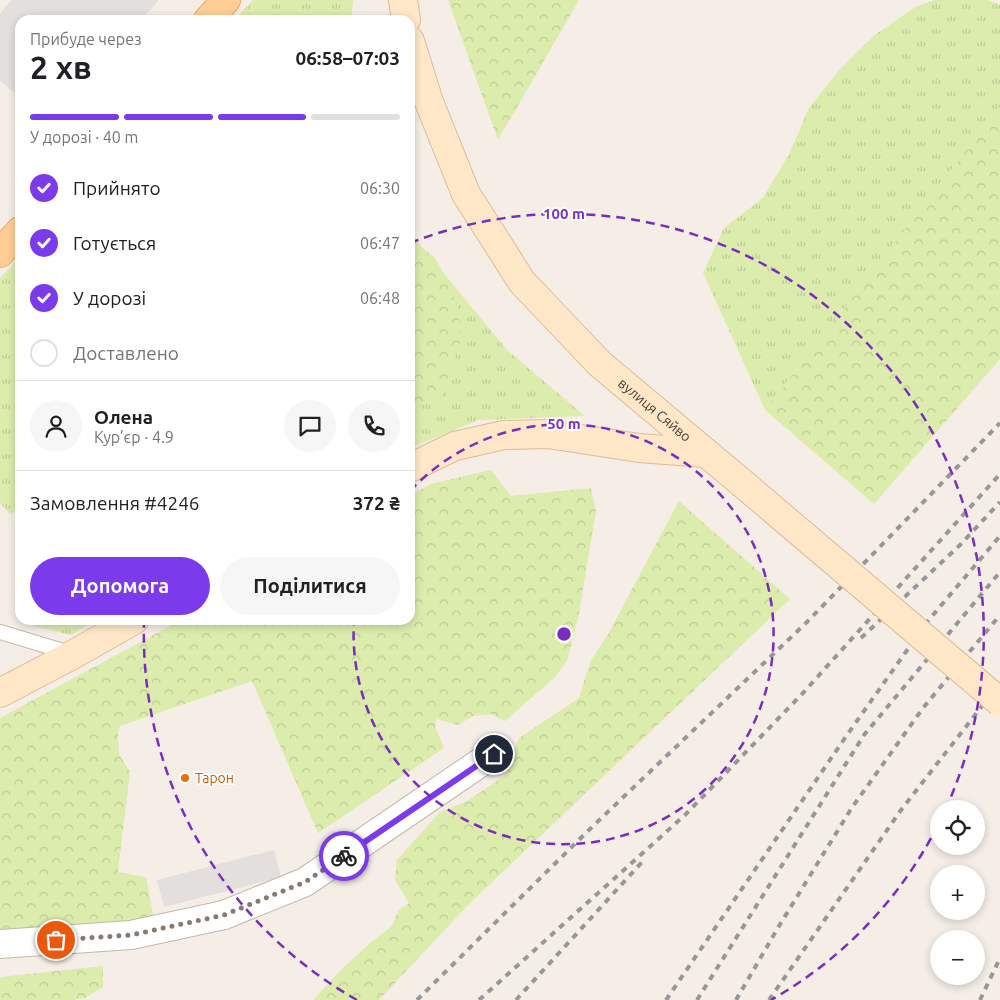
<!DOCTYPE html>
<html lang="uk">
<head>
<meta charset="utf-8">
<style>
  body { margin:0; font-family:Ubuntu,sans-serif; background:#f6f6f6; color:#202124; height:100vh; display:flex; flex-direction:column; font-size:19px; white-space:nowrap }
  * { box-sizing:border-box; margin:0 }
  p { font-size:16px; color:#757577 }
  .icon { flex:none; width:28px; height:28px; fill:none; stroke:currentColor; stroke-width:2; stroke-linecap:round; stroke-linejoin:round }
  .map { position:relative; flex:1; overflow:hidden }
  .drawer { position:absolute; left:15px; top:15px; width:400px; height:610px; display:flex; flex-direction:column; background:#fff; border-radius:15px; box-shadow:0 2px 8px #0003 }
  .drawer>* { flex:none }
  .controls { position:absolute; left:930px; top:800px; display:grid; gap:10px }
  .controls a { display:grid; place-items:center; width:55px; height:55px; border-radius:50%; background:#fff; box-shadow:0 2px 8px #0003; font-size:25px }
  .pin { position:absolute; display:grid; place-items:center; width:42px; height:42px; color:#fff; margin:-21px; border:2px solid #fff; border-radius:50%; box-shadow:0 1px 5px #0007 }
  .courier { position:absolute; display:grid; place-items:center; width:50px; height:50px; margin:-25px; border:4px solid #7c3aed; border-radius:50%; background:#fff; color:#222; box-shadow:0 1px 6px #0007 }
  .summary em { font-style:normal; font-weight:700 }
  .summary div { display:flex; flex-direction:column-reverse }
  .summary { display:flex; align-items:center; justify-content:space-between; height:85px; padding:0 15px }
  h1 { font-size:32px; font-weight:700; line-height:38px }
  .bar { display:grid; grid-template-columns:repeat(4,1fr); gap:8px 5px; align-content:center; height:60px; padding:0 15px }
  .bar i { height:6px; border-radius:4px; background:#e0e0e0 }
  .bar .on { background:#7c3aed }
  .bar p { grid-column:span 4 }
  .line { display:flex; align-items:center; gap:12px; padding:0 15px; border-top:1px solid #e0e0e0 }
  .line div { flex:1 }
  .round { display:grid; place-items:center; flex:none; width:52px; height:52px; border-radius:26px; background:#f6f6f6 }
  ol { padding:0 15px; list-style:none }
  li { display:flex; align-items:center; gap:15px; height:55px }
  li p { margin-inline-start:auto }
  li .icon { padding:5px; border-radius:50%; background:#7c3aed; color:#fff; stroke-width:4 }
  li:last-child { color:#757577 }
  li i { width:28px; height:28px; border:2px solid #e0e0e0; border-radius:50% }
  .action { display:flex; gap:10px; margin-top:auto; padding:10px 15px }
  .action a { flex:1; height:58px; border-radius:30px; background:#7c3aed; color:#fff; font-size:20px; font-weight:700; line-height:58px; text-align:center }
  .action a+a { background:#f6f6f6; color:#202124 }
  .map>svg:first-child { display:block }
  .grass { fill:url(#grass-tufts) }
  .forest { fill:url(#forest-crowns) }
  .parking { fill:#e3dfdc }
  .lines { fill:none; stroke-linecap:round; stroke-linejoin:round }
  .lane-casing { stroke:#c4b7ac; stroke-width:16 }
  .street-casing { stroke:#c4b7ac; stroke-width:30 }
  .secondary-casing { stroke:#dcbc95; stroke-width:30 }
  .primary-casing { stroke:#eda75d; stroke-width:30 }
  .lane { stroke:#fff; stroke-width:14 }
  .street { stroke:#fff; stroke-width:28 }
  .secondary { stroke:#ffe7c7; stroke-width:28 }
  .primary { stroke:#ffce96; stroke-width:28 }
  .rail { stroke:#979797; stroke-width:4; stroke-dasharray:6 6; stroke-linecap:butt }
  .secondary-bridge-casing { stroke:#dcbc95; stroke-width:30; stroke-linecap:butt }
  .secondary-bridge { stroke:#ffe7c7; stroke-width:28 }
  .done { stroke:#857b73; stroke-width:5; stroke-dasharray:0 9 }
  .route { stroke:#7c3aed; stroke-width:6 }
  .ring { fill:none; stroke:#7b2cbf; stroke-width:2.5; stroke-dasharray:9 6 }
  .food-dot { fill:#e8710a; stroke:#fff; stroke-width:2 }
  .labels { text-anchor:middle; stroke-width:4; stroke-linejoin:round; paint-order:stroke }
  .street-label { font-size:14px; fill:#493d35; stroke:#fff }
  .food-label { font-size:14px; fill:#c56008; stroke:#fff; text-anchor:start }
  .centre { fill:#7b2cbf; stroke:#fff; stroke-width:2.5 }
  .ring-label { font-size:15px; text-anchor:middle; font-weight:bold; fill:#7b2cbf; stroke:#fff; stroke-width:4; stroke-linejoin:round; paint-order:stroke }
</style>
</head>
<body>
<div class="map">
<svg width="1000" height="1000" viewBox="0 0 1000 1000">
  <defs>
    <pattern id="grass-tufts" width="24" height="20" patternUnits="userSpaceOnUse" patternTransform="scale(1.25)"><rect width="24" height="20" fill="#dbecad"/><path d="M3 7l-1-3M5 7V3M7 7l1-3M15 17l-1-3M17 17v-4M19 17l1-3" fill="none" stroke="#bdcb95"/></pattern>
    <pattern id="forest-crowns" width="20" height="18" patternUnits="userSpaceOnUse" patternTransform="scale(1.25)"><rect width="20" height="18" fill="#dbecad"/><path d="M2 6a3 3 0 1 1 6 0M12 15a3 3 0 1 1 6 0" fill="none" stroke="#bdcb95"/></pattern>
  </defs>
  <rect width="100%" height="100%" fill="#f5eee7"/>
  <path class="grass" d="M 253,0 L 353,0 L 351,20 L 234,20 Z
    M 935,0 L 988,0 L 1000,5 L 1000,107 L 765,410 L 703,273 L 724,228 L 763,198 L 789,154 L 809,108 L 840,69 L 876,34 L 917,6 Z
    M 410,229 L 413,236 L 508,351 L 585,416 L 479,420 L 410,448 Z
    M 20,257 L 20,509 L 10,514 L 0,503 L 0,278 Z
    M 29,620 L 96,620 L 71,635 L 26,624 Z"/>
  <path class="forest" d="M 448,0 L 579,0 L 498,140 Z
    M 1000,107 L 1000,359 L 874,504 L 765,410 Z
    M 410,238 L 435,258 L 449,283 L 459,311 L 460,343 L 441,398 L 418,407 L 410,416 Z
    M 491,470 L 511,496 L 591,488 L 596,511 L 578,619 L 567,661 L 555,677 L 505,721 L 491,714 L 473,716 L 458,725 L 436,719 L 435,726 L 444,748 L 318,833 L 252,681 L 120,726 L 118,733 L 119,754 L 130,772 L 118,872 L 146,877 L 154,920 L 0,932 L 0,718 L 181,620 L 410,620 L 410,495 L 431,484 Z
    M 679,501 L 790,599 L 470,903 L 379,1000 L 313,1000 L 338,973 L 370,943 L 392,926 L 398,911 L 409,903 L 395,880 L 397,860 L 440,812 L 469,800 L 504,776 L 519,738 L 579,698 L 590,662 L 608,634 Z
    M 103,966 L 103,987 L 85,998 L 74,1000 L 0,1000 L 0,977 Z"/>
  <path class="parking" d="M 11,0 L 159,0 L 141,20 L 20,20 L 20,97 L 0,81 L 0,14 Z
    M 274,850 L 281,877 L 164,907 L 157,880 Z"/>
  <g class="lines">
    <defs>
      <path id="lane" d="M 0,632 L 73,654"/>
      <path id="street" d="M 0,944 L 131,935 L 224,915 L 305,882 L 493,754"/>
      <g id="secondary">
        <path d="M 403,0 L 406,20"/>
        <path id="s1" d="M 410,41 L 429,102 L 466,194 L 522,282 L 600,364 L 742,483"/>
        <path d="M 410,468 L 455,446 L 504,435 L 548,434 L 639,448 L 706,453"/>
        <path d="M 0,693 L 74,654 L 134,620"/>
      </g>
      <path id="primary" d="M 208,20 L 226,0
        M 0,253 L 20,231"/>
    </defs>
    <use href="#lane" class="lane-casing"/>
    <use href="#street" class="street-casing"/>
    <use href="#secondary" class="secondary-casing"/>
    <use href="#primary" class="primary-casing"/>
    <use href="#lane" class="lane"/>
    <use href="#street" class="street"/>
    <use href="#secondary" class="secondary"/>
    <use href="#primary" class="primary"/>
    <path class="rail" d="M 861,638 L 960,545 L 1000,502
      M 417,1000 L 593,826 L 807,622 L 1000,423
      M 479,1000 L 685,815 L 803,693 L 1000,474
      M 516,1000 L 643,861
      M 666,1000 L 847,735 L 927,622 L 1000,536
      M 697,1000 L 864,735 L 1000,572
      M 736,1000 L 779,926 L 851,809 L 923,708 L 1000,615
      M 769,1000 L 901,810 L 1000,683
      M 980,1000 L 1000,958"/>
    <defs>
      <path id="secondary-bridge" d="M 742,483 L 1000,702"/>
    </defs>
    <use href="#secondary-bridge" class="secondary-bridge-casing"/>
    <use href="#secondary-bridge" class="secondary-bridge"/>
  </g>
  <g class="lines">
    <path class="done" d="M 56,940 L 131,935 L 224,915 L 305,882 L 344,856"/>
    <path class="route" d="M 344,856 L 494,754"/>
  </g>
  <g class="ring">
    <path d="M410 491A210 210 0 1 1 354 621"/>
    <path d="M938 825A420 420 0 0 1 771 1000M357 1000A420 420 0 0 1 144 623M410 243A420 420 0 0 1 946 808"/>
  </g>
  <circle class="food-dot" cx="185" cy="778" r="5"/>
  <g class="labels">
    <g class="street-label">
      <text dy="5" stroke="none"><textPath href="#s1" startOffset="452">вулиця Сяйво</textPath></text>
    </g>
    <g class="food-label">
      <text x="195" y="783">Тарон</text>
    </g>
  </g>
  <circle cx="564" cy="634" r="8" class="centre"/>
  <g class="ring-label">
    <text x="564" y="219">100 m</text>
    <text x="564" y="429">50 m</text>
  </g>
</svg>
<div class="controls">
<a><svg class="icon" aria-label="locate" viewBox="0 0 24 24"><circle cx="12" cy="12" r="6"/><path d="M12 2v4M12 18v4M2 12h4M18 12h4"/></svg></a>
<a>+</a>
<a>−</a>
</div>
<div class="pin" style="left:56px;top:940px;background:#ea580c"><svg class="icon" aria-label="bag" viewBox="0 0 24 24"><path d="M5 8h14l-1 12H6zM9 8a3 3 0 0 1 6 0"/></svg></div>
<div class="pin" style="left:494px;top:754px;background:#1f2937"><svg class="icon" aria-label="home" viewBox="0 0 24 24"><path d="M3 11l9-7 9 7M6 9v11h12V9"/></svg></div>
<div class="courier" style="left:344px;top:856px"><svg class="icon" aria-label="bike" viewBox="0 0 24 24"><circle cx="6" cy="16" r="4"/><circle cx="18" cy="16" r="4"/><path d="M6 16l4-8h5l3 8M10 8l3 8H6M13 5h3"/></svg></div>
<section class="drawer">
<div class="summary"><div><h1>2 хв</h1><p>Прибуде через</p></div><em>06:58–07:03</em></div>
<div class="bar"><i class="on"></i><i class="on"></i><i class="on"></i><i></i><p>У дорозі · 40 m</p></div>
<ol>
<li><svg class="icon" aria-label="check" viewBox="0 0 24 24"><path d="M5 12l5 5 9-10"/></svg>Прийнято<p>06:30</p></li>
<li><svg class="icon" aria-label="check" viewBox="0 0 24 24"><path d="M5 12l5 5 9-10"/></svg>Готується<p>06:47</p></li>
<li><svg class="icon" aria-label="check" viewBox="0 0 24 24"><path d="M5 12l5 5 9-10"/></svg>У дорозі<p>06:48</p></li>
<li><i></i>Доставлено</li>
</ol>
<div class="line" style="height:90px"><a class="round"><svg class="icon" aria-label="person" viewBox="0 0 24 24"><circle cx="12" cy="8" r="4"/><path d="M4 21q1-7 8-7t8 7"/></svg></a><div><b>Олена</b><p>Кур’єр · 4.9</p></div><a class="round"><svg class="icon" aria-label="chat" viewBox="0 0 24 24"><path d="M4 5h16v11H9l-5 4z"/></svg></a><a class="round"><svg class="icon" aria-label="phone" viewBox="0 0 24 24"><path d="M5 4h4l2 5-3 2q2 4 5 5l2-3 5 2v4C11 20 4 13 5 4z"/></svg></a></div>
<div class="line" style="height:65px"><div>Замовлення #4246</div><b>372 ₴</b></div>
<div class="action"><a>Допомога</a><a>Поділитися</a></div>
</section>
</div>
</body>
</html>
